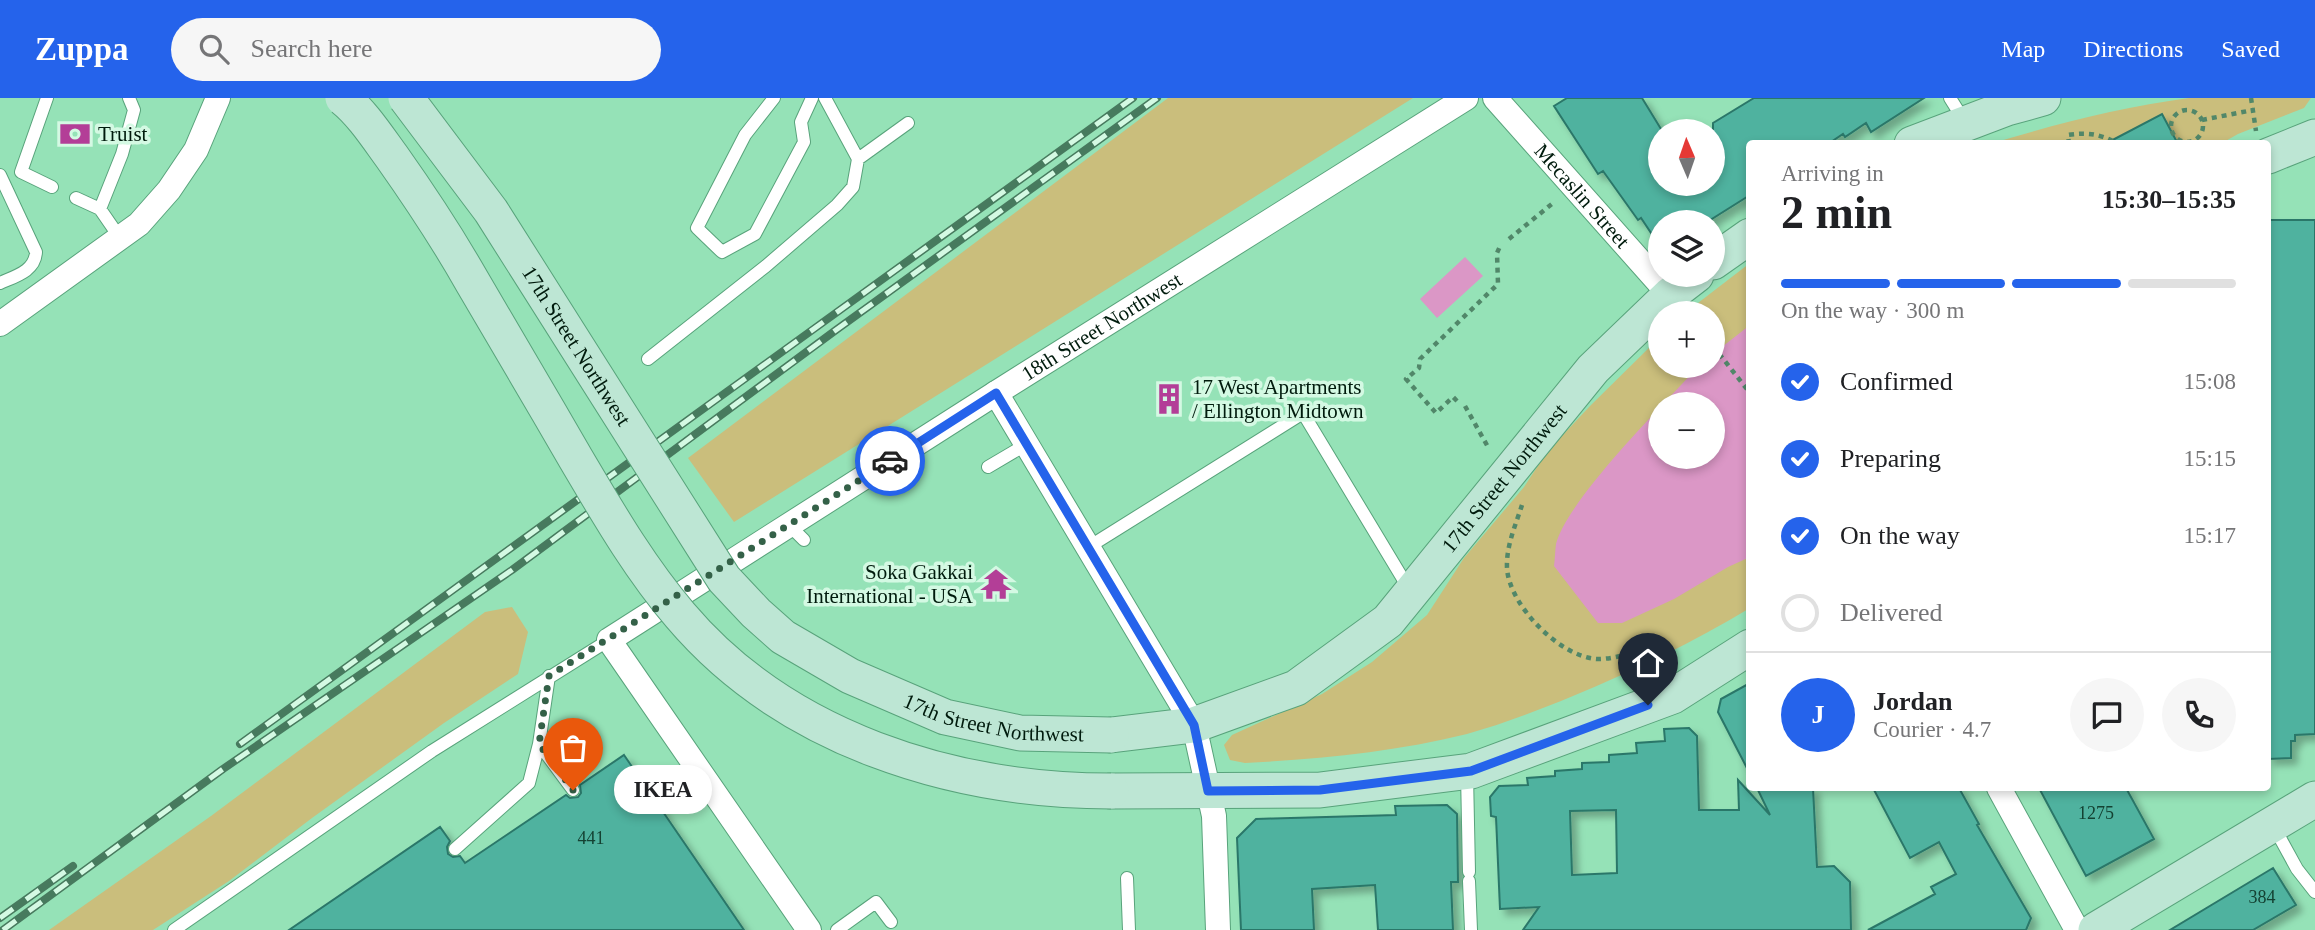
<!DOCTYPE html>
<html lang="en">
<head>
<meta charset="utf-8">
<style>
  body { margin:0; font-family:"Times New Roman",serif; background:#f6f6f6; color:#202124; height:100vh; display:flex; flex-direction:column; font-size:26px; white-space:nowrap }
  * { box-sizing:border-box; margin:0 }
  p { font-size:23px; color:#757577 }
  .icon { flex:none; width:38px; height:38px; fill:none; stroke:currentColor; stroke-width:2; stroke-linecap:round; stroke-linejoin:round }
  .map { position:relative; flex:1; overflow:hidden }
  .details { position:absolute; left:1746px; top:42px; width:525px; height:651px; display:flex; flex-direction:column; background:#fff; border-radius:7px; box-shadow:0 4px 10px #0003 }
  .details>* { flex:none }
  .needle { width:46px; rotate:358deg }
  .buttons { position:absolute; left:1648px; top:21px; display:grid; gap:14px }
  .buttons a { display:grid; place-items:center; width:77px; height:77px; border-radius:50%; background:#fff; box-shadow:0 4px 10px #0003; font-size:35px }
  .pin { position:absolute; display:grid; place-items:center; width:60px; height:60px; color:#fff; margin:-72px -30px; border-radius:50% 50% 50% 0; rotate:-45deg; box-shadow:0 0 7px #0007 }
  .pin .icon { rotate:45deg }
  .courier { position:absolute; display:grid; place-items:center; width:70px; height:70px; margin:-35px; border:5px solid #2563eb; border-radius:50%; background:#fff; color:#222; box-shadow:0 2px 9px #0007 }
  .bubble { position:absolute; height:49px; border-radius:24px; background:#fff; box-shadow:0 4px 10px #0003; font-size:23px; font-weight:800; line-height:49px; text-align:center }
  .head em { font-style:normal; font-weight:800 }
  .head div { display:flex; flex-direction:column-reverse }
  .head { display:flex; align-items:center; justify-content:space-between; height:119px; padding:0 35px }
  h1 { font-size:46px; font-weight:800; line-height:52px }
  .bar { display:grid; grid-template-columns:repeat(4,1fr); gap:10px 7px; align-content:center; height:84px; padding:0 35px }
  .bar i { height:9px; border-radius:5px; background:#e0e0e0 }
  .bar .current { background:#2563eb }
  .bar p { grid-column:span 4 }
  .line { display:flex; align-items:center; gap:18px; padding:0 35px; border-top:2px solid #e0e0e0 }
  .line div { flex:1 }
  .round { display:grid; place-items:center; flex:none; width:74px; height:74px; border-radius:37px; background:#f6f6f6 }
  ol { padding:0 35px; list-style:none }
  li { display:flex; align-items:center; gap:21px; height:77px }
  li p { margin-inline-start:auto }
  li .icon { padding:7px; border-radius:50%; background:#2563eb; color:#fff; stroke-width:4 }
  li:last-child { color:#757577 }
  li i { width:38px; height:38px; border:4px solid #e0e0e0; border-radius:50% }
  header { display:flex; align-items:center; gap:42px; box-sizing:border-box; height:98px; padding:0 35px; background:#2563eb; color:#fff }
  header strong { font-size:33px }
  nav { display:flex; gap:38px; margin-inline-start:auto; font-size:24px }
  .search { width:490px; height:63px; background:#f6f6f6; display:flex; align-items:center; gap:18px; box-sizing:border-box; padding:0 24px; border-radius:38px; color:#757577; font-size:26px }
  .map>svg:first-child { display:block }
  .green { fill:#cabe7c; fill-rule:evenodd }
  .water { fill:#db97c6 }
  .building { fill:#50b29f; stroke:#2b7769; stroke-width:2; fill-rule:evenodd; filter:url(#shadow) }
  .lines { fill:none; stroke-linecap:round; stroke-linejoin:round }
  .lane-casing { stroke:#58a37b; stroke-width:14 }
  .street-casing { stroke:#58a37b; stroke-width:26 }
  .secondary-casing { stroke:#58a37b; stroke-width:37 }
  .path { stroke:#518769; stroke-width:4.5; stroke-dasharray:5 5; stroke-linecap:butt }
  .lane { stroke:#fff; stroke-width:12 }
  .street { stroke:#fff; stroke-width:24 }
  .secondary { stroke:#bde6d4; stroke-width:35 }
  .rail-casing { stroke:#477a5e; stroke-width:8 }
  .rail { stroke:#d4f9e3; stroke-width:5; stroke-dasharray:16; stroke-linecap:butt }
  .secondary-bridge-casing { stroke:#58a37b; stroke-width:37; stroke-linecap:butt }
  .secondary-bridge { stroke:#bde6d4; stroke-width:35 }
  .done { stroke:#346148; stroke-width:7; stroke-dasharray:0 12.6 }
  .route { stroke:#2563eb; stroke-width:9 }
  .labels { text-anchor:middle; stroke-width:7; stroke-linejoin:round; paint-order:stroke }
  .number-label { font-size:18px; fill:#144132 }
  .poi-label { font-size:21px; fill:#001b0d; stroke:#d4f9e3; text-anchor:start }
  .street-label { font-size:21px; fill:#001b0d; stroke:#d4f9e3 }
</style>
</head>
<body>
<header>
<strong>Zuppa</strong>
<div class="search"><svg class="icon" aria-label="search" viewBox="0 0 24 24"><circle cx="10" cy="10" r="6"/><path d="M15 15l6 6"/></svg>Search here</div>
<nav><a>Map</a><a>Directions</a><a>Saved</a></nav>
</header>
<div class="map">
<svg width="2315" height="832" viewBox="0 0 2315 832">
  <defs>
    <filter id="shadow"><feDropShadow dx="6" dy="6" stdDeviation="3.5" flood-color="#0004"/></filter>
  </defs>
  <rect width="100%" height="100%" fill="#95e2b7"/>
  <path class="green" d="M 1168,0 L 1413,0 L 734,424 L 688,360 Z
    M 2189,0 L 2311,0 L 2304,10 L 2238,36 L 2222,45 L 1990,46 C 2056,26 2121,9 2189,0 Z
    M 1750,165 L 1750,510 C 1694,544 1633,573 1573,598 C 1539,612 1503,626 1467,636 C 1395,654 1319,661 1245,665 L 1230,662 L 1224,647 L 1232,637 L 1322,596 L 1372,564 L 1427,517 L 1464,460 L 1524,389 L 1547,354 L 1590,308 L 1661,238 L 1661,268 L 1713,268 L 1713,215 L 1685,215 ZM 1661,306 L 1713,306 L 1713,359 L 1661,359 Z
    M 512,509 L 528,534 L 518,576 L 444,625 L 312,720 L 229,783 L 153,832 L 49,832 L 211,718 L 485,514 Z"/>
  <path class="water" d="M 1465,159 L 1483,178 L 1437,220 L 1420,201 Z
    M 1750,227 L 1750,459 L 1728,469 L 1674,501 L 1622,525 L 1598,525 L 1554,468 C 1555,461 1555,453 1556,446 C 1565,410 1634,337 1661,308 L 1661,359 L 1713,359 L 1713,306 L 1663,306 L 1699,268 L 1713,268 L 1713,256 Z"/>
  <path class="building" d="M 1567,0 L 1642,0 L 1661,31 L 1661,86 L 1713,86 L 1713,25 L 1754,0 L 1924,0 L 1871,34 L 1866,25 L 1845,39 L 1843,36 L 1828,46 L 1750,46 L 1750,97 L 1707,124 L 1661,124 L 1661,150 L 1641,120 L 1638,122 L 1603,73 L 1598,76 L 1554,8 Z
    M 2162,16 L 2178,46 L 2105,46 Z
    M 2268,122 L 2315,122 L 2315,636 L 2295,637 L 2295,643 L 2291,643 L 2291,660 L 2268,661 Z
    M 1750,585 L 1750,676 L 1718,614 L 1721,601 Z
    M 1689,630 L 1697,638 L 1699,712 L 1739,712 L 1738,682 L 1770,717 L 1757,690 L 1813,690 L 1817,769 L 1834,768 L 1850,784 L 1851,832 L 1523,832 L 1539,809 L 1500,811 L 1496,719 L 1491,718 L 1490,699 L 1499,688 L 1528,687 L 1527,680 L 1555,678 L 1555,673 L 1582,671 L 1582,665 L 1609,664 L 1609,657 L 1637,655 L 1636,645 L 1665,643 L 1664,631 ZM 1616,712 L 1617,775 L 1572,777 L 1570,713 Z
    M 624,657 L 744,832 L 289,832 L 440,729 L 450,743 L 447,749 L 448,756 L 453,759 L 460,758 L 465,765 L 566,697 L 570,700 L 578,699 L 581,695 L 580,687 Z
    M 1873,690 L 1959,690 L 1979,726 L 1977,727 L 2031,820 L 2026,832 L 1868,832 L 1935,796 L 1931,789 L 1956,776 L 1939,744 L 1910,760 Z
    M 2039,690 L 2126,690 L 2154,741 L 2086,778 Z
    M 1447,707 L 1457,716 L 1458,784 L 1451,784 L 1453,832 L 1378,832 L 1375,787 L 1312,791 L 1314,832 L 1241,832 L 1237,740 L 1256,721 L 1396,717 L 1395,708 Z
    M 2273,770 L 2296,807 L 2253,832 L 2170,832 Z"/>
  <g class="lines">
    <defs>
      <path id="lane" d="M 47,0 L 21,74 L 52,89
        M 774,0 L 745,37 L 697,130 L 722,154 L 755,136 L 804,44 L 801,24 L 812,0
        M 825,0 L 858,61 L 908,25
        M 1950,0 L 1965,24
        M 0,77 L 36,154 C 35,173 16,178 0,185
        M 76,100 L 100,111
        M 120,140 L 100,111 L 122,56 L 134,12 L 129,0
        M 648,261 L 766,168 L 837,107 L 853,89 L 858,61
        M 988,369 L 1027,346
        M 789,427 L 804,442
        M 1087,450 L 1303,315 L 1409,491
        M 539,646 L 573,692
        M 1467,676 L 1469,774
        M 2274,729 L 2297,771 L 2315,794
        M 455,751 L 529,685 L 539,646 L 549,578
        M 1127,780 L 1129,832
        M 1469,783 L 1471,832
        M 174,832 L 432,653 L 609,542
        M 837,832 L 876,804 L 891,824"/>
      <g id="street">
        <path id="s1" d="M 1495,0 L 1670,197"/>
        <path d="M 0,226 L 139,126 L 169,92 L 196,52 L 218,0"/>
        <path d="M 996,295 L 1194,627 L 1214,718 L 1218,832"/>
        <path d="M 1999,690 L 2077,832"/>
        <path id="s2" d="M 809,832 L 609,542 L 996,295 L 1466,0"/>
      </g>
      <g id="secondary">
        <path d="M 1912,46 L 2007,10 L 2043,0"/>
        <path d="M 2268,58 L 2315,39"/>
        <path d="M 1713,164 L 1750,138"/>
        <path id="s3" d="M 1111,637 L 1194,627 L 1296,590 L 1388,523 L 1593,271 L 1670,197 L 1696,177"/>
        <path d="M 1111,693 L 1320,692 L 1471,673 L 1673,598 L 1750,549"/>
        <path d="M 2096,832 L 2315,701"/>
      </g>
    </defs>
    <use href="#lane" class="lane-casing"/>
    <use href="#street" class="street-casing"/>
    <use href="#secondary" class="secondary-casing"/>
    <path class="path" d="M 2251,0 L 2256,33
      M2171 28a16 16 0 1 1 32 0a16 16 0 1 1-32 0Z
      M 2202,22 L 2253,12
      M 2069,46 L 2068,37 C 2087,34 2102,36 2118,46
      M 1509,141 L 1553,105
      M 1713,248 L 1750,295
      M 1457,303 L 1453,299 L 1436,315 L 1406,281 L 1419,270 L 1420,261 L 1498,186 L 1497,155 L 1501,146
      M 1465,308 L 1488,349
      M 1522,407 C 1516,426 1506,448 1507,470 C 1509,507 1559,558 1596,561 C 1620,562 1643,547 1665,558"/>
    <use href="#lane" class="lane"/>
    <use href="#street" class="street"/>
    <use href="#secondary" class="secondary"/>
    <defs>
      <path id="rail" d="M 240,646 L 1133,0
        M 0,820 L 73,768
        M 3,832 L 223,671 L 512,472 L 836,232 L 1157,0"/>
    </defs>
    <use href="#rail" class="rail-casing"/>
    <use href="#rail" class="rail"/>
    <defs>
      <g id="secondary-bridge">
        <path d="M 343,0 C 362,15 378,40 392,59 C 421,100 448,141 473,185 C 507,243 542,302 576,361 C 608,415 639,469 680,517 C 785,641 952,693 1111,693"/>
        <path id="s4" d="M 406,0 L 491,113 L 724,481 L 756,515 L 783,539 L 850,578 L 945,619 L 1020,635 L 1111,637"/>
      </g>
    </defs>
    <use href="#secondary-bridge" class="secondary-bridge-casing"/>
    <use href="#secondary-bridge" class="secondary-bridge"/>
  </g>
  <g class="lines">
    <path class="done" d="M 573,692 L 539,646 L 549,578 L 890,363"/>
    <path class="route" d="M 890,363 L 996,295 L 1194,627 L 1208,693 L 1320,692 L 1471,673 L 1648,607"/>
  </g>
  <defs>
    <symbol id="bank-bare" viewBox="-9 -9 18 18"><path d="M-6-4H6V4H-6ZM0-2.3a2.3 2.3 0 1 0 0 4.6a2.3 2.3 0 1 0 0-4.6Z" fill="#b33e97" stroke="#d4f9e3" stroke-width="2.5" paint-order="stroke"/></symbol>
    <symbol id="building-bare" viewBox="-9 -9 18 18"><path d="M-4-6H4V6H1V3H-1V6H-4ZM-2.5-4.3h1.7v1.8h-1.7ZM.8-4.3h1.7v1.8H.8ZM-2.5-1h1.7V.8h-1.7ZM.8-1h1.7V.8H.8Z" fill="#b33e97" stroke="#d4f9e3" stroke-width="2.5" paint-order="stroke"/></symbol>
    <symbol id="temple-bare" viewBox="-9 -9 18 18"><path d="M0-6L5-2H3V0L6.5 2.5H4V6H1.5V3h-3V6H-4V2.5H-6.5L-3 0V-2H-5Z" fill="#b33e97" stroke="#d4f9e3" stroke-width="2.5" paint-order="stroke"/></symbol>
  </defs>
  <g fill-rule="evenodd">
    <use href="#bank-bare" x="53" y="14" width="44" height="44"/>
    <use href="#building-bare" x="1147" y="279" width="44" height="44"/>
    <use href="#temple-bare" x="974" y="464" width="44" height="44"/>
  </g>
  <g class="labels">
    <g class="number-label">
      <text x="2096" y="721">1275</text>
      <text x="591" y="746">441</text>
      <text x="2262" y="805">384</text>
    </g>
    <g class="poi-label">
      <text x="98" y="43">Truist</text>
      <text x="1192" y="296">17 West Apartments<tspan x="1192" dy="24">/ Ellington Midtown</tspan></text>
      <text x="973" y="481" text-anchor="end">Soka Gakkai<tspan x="973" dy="24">International - USA</tspan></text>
    </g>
    <g class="street-label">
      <text dy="7" stroke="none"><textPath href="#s1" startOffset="131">Mecaslin Street</textPath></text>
      <text dy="7" stroke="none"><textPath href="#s2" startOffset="936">18th Street Northwest</textPath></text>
      <text dy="7" stroke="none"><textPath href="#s4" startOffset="301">17th Street Northwest</textPath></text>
      <text dy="7" stroke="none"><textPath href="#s3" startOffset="490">17th Street Northwest</textPath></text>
      <text dy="7" stroke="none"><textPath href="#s4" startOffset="889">17th Street Northwest</textPath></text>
    </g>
  </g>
</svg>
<div class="buttons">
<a><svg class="needle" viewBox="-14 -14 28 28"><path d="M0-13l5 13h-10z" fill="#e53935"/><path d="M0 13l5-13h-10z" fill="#757577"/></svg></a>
<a><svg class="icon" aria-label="layers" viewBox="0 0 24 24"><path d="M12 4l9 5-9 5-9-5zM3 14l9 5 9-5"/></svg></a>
<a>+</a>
<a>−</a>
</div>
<div class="pin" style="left:573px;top:692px;background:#ea580c"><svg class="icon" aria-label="bag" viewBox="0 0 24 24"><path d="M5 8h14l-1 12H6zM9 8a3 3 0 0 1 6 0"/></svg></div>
<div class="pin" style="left:1648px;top:607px;background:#1f2937"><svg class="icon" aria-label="home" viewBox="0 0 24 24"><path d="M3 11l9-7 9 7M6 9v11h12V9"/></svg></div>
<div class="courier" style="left:890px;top:363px"><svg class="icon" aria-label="car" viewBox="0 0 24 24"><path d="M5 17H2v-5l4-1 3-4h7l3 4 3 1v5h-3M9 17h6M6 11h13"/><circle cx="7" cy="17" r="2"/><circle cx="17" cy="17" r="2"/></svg></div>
<div class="bubble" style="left:614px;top:667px;width:98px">IKEA</div>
<section class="details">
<div class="head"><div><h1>2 min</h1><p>Arriving in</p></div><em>15:30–15:35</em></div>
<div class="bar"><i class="current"></i><i class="current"></i><i class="current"></i><i></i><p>On the way · 300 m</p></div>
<ol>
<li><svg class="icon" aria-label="check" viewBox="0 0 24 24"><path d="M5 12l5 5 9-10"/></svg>Confirmed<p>15:08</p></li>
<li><svg class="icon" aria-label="check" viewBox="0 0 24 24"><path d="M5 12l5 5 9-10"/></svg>Preparing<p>15:15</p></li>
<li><svg class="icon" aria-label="check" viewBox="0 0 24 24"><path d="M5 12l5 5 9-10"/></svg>On the way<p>15:17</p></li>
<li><i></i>Delivered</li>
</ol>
<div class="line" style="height:126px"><b class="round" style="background:#2563eb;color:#fff">J</b><div><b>Jordan</b><p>Courier · 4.7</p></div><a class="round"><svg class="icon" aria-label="chat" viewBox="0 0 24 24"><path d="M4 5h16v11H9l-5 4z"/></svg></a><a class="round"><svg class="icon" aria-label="phone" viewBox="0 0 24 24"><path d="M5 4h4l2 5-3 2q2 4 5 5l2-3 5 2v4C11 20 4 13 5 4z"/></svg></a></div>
</section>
</div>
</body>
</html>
